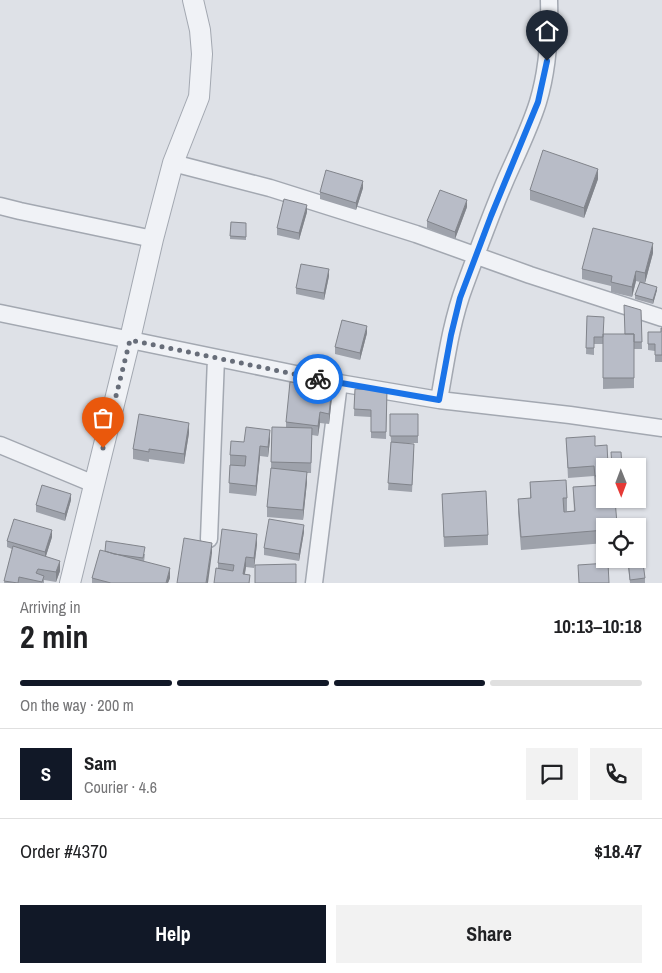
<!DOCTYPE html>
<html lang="en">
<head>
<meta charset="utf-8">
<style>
  body { margin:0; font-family:"Archivo Narrow",sans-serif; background:#f2f2f2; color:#202124; height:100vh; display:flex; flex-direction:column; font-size:19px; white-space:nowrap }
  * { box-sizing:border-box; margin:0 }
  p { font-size:16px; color:#757577 }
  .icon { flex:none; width:28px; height:28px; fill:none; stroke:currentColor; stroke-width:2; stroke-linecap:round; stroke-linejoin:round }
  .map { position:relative; height:583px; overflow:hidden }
  .side { display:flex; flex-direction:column; background:#fff; flex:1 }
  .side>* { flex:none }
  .needle { width:32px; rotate:179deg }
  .fabs { position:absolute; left:596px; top:458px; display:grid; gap:10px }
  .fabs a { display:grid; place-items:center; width:50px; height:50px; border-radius:0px; background:#fff; box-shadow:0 1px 4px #0004; font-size:25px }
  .pin { position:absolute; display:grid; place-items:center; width:42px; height:42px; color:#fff; margin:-51px -21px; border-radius:50% 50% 50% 0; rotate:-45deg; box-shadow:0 0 5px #0007 }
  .pin .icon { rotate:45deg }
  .courier { position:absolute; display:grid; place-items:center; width:50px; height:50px; margin:-25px; border:4px solid #1a73e8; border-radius:50%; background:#fff; color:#222; box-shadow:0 1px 6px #0007 }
  .head em { font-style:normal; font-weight:700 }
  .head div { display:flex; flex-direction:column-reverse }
  .head { display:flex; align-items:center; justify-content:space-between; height:85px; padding:0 20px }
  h1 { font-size:32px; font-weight:700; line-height:38px }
  .bar { display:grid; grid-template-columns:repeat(4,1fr); gap:8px 5px; align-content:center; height:60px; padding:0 20px }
  .bar i { height:6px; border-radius:4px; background:#e0e0e0 }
  .bar .on { background:#111827 }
  .bar p { grid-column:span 4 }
  .line { display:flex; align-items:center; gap:12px; padding:0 20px; border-top:1px solid #e0e0e0 }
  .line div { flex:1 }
  .round { display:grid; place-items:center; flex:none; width:52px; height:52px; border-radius:0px; background:#f2f2f2 }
  .primary-button { display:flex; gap:10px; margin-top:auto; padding:10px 20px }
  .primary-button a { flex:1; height:58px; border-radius:0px; background:#111827; color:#fff; font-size:20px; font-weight:700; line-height:58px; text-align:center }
  .primary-button a+a { background:#f2f2f2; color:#202124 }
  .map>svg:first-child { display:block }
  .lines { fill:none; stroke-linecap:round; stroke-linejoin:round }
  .minor-casing { stroke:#a3a8b1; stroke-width:19 }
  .tertiary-casing { stroke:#a3a8b1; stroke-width:22 }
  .minor { stroke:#f0f2f6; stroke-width:16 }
  .tertiary { stroke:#f0f2f6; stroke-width:20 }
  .wall { fill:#9ea2ab }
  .shaded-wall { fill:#81848b }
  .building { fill:#b8bcc7; stroke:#81848b }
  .done { stroke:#676d79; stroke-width:5; stroke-dasharray:0 9 }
  .route { stroke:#1a73e8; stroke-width:6 }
</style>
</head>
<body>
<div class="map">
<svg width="662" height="583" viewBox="0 0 662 583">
  <rect width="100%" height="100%" fill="#dee1e7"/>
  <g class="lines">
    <defs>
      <path id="minor" d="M 173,163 L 270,188 L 416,234 L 530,275 L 662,318
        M 0,206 L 20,211 L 153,239
        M 0,313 L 339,383 L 439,400 L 570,415 L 662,428
        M 439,400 C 446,361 451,322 465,285 C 478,250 491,214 506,179 C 517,154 530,128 538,102 C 548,69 550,34 549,0
        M 0,445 L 94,484
        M 209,539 L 216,358
        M 314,583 L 339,383"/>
      <path id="tertiary" d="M 70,583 L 130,339 L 153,239 L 173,163 L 199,97 L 202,54 L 200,30 L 193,0"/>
    </defs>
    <use href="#minor" class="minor-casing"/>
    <use href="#tertiary" class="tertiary-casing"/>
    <use href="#minor" class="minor"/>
    <use href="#tertiary" class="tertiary"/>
  </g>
  <path class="wall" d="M 598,179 L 584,218 L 530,200 L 530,190 Z
    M 363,188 L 356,210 L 320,199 L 320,192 Z
    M 467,207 L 455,239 L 427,228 L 427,221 Z
    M 307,212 L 299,240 L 277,235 L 277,228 Z
    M 231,222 L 246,223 L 246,240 L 230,239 Z
    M 653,253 L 645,283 L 657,290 L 653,304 L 635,299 L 635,295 L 640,282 L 636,281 L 632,297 L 611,292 L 611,286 L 582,279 L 582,269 Z
    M 329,276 L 324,300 L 296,294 L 296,288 Z
    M 641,310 L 642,349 L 634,349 L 634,388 L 603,389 L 603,344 L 594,344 L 594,355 L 586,354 L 587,316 L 603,334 L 624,334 Z
    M 662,328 L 662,362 L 655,362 L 655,351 L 648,350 L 648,332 L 661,332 Z
    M 367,333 L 360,360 L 335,354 L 335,347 Z
    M 355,389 L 387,390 L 386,439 L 371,438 L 371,417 L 354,416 Z
    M 332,397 L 329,424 L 320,423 L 318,436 L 312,435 L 311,473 L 307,473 L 307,482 L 303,520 L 267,517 L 267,507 L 271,468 L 272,427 L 286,428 L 286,422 Z
    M 390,414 L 418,414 L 418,443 L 404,443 L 414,451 L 412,492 L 388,490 L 391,443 Z
    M 189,433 L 184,464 L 149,459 L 149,462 L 133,459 L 133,449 Z
    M 566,438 L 595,446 L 605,466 L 605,499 L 615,499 L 617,526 L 605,526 L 605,543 L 521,550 L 518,512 L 518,499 L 530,499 L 530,482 L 567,498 L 567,511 L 564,512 L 574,511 L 573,487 L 595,486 L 594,476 L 568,478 Z
    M 270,440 L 268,457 L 260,456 L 256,496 L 229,493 L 230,465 L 230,455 L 244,442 Z
    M 442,494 L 488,535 L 488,545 L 444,547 Z
    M 71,500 L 65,521 L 36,512 L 36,505 Z
    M 304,532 L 299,561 L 264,555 L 264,548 Z
    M 52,537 L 46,556 L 60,571 L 56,582 L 44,580 L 44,583 L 4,583 L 12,549 L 7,547 L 7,541 Z
    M 257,544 L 254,568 L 246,567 L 245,574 L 250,583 L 218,569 L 218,563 Z
    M 105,551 L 145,554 L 144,562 L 170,578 L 168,583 L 92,583 L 92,578 Z
    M 627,559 L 638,559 L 645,578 L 645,583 L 630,583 Z"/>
  <path class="shaded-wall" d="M 598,169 L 598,179 L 584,218 L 584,208 Z
    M 363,181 L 363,188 L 356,210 L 356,203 Z
    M 467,200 L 467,207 L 455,239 L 455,232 Z
    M 307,205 L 307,212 L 299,240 L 299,233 Z
    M 653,243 L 653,253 L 645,283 L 645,273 Z
    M 329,269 L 329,276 L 324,300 L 324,293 Z
    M 636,271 L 636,281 L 632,297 L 632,287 Z
    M 657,287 L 657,290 L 653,304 L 653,300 Z
    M 367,326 L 367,333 L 360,360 L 360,353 Z
    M 332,387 L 332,397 L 329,424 L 329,414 Z
    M 320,412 L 320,423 L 318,436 L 318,426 Z
    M 189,423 L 189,433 L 184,464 L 184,454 Z
    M 270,430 L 270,440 L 268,457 L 268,447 Z
    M 260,446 L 260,456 L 256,496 L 256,486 Z
    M 307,472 L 307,482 L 303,520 L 303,510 Z
    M 71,494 L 71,500 L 65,521 L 65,514 Z
    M 304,525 L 304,532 L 299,561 L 299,554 Z
    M 52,530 L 52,537 L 45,559 L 45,552 Z
    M 257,534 L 257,544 L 254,568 L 254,558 Z
    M 212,543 L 212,553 L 208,583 L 206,583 Z
    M 246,557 L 246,567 L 243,583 L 243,574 Z
    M 60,561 L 60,571 L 56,582 L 56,572 Z
    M 170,568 L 170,578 L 168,583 L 166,583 Z"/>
  <path class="building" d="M 543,150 L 598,169 L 584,208 L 530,190 Z
    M 326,170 L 363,181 L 356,203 L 320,192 Z
    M 440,190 L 467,200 L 455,232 L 427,221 Z
    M 284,199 L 307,205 L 299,233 L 277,228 Z
    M 231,222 L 246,223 L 246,237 L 230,236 Z
    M 593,228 L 653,243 L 645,273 L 636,271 L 632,287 L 611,282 L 612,276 L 582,269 Z
    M 301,264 L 329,269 L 324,293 L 296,288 Z
    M 640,282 L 657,287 L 653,300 L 635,295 Z
    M 624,305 L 641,310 L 642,342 L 634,342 L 634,334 L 625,334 Z
    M 587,316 L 604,317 L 603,337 L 594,337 L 594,348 L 586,348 Z
    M 342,320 L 367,326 L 360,353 L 335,347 Z
    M 661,328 L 662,328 L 662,355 L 655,355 L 655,344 L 648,344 L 648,332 L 661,332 Z
    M 603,334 L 634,334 L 634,378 L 603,378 Z
    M 290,382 L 332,387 L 329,414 L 320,412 L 318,426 L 286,422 Z
    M 355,389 L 387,390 L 386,432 L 371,432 L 371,410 L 354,409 Z
    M 139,414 L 189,423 L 184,454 L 149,449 L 149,452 L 133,449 Z
    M 390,414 L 418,414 L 418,436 L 390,436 Z
    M 246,427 L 270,430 L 268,447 L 260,446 L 256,486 L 229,483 L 230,465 L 245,466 L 246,456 L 230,455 L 231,441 L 244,442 Z
    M 272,427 L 312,428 L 311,463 L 271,462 Z
    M 595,436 L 595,446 L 607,445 L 608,465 L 610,465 L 610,466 L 605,466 L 605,476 L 595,476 L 594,466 L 568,468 L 566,438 Z
    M 391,442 L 414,444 L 412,485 L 388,483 Z
    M 611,452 L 621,452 L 622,466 L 612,466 Z
    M 271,468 L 307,472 L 303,510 L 267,507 Z
    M 566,480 L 567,498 L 563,498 L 564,512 L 575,511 L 573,487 L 605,485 L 605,499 L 615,499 L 617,524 L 607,524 L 607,526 L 605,526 L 605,530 L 521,537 L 518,499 L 531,498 L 530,482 Z
    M 42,485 L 71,494 L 65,514 L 36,505 Z
    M 486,491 L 488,535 L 444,537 L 442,494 Z
    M 14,519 L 52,530 L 45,552 L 7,541 Z
    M 269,519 L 304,525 L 299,554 L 264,548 Z
    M 222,529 L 257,534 L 254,558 L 246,557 L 243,574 L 250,575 L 249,583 L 214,583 L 216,568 L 233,571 L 234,565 L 218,563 Z
    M 184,538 L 212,543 L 206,583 L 177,583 Z
    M 106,541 L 145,547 L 143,558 L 114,554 L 105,551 Z
    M 13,546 L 60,561 L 56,572 L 38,569 L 36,573 L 44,576 L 42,582 L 19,577 L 18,583 L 4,581 Z
    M 100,550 L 170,568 L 166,583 L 111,583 L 92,578 Z
    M 638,555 L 642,555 L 645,578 L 630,580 L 628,559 L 638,559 Z
    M 608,563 L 609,583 L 579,583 L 578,565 Z
    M 296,564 L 296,583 L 255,583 L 255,565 Z"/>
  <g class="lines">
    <path class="done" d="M 103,448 L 130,340 L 318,379"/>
    <path class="route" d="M 318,379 L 439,400 L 451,335 L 460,298 L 491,216 L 538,102 L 547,61"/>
  </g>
</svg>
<div class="fabs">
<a><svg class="needle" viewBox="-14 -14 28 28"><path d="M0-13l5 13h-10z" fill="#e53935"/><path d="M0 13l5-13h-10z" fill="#757577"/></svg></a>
<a><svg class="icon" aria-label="locate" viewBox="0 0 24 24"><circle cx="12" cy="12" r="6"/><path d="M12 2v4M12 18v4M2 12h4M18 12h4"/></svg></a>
</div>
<div class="pin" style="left:103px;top:448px;background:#ea580c"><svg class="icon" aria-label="bag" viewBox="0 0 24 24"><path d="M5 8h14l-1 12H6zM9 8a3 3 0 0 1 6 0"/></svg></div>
<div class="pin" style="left:547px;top:61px;background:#1f2937"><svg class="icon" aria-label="home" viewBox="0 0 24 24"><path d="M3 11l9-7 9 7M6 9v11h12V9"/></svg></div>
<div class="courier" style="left:318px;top:379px"><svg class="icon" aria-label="bike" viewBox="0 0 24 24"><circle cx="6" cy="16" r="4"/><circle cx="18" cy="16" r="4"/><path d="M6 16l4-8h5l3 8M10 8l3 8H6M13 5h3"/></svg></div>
</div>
<section class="side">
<div class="head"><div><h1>2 min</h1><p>Arriving in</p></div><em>10:13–10:18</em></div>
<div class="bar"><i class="on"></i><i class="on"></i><i class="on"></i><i></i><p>On the way · 200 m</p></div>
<div class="line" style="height:90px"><b class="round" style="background:#111827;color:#fff">S</b><div><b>Sam</b><p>Courier · 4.6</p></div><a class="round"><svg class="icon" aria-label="chat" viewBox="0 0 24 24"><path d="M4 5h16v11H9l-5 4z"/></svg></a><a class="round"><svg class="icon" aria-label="phone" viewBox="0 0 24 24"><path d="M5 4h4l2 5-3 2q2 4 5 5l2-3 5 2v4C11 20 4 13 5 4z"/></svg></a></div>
<div class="line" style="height:65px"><div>Order #4370</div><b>$18.47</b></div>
<div class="primary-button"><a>Help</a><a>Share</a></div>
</section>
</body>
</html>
